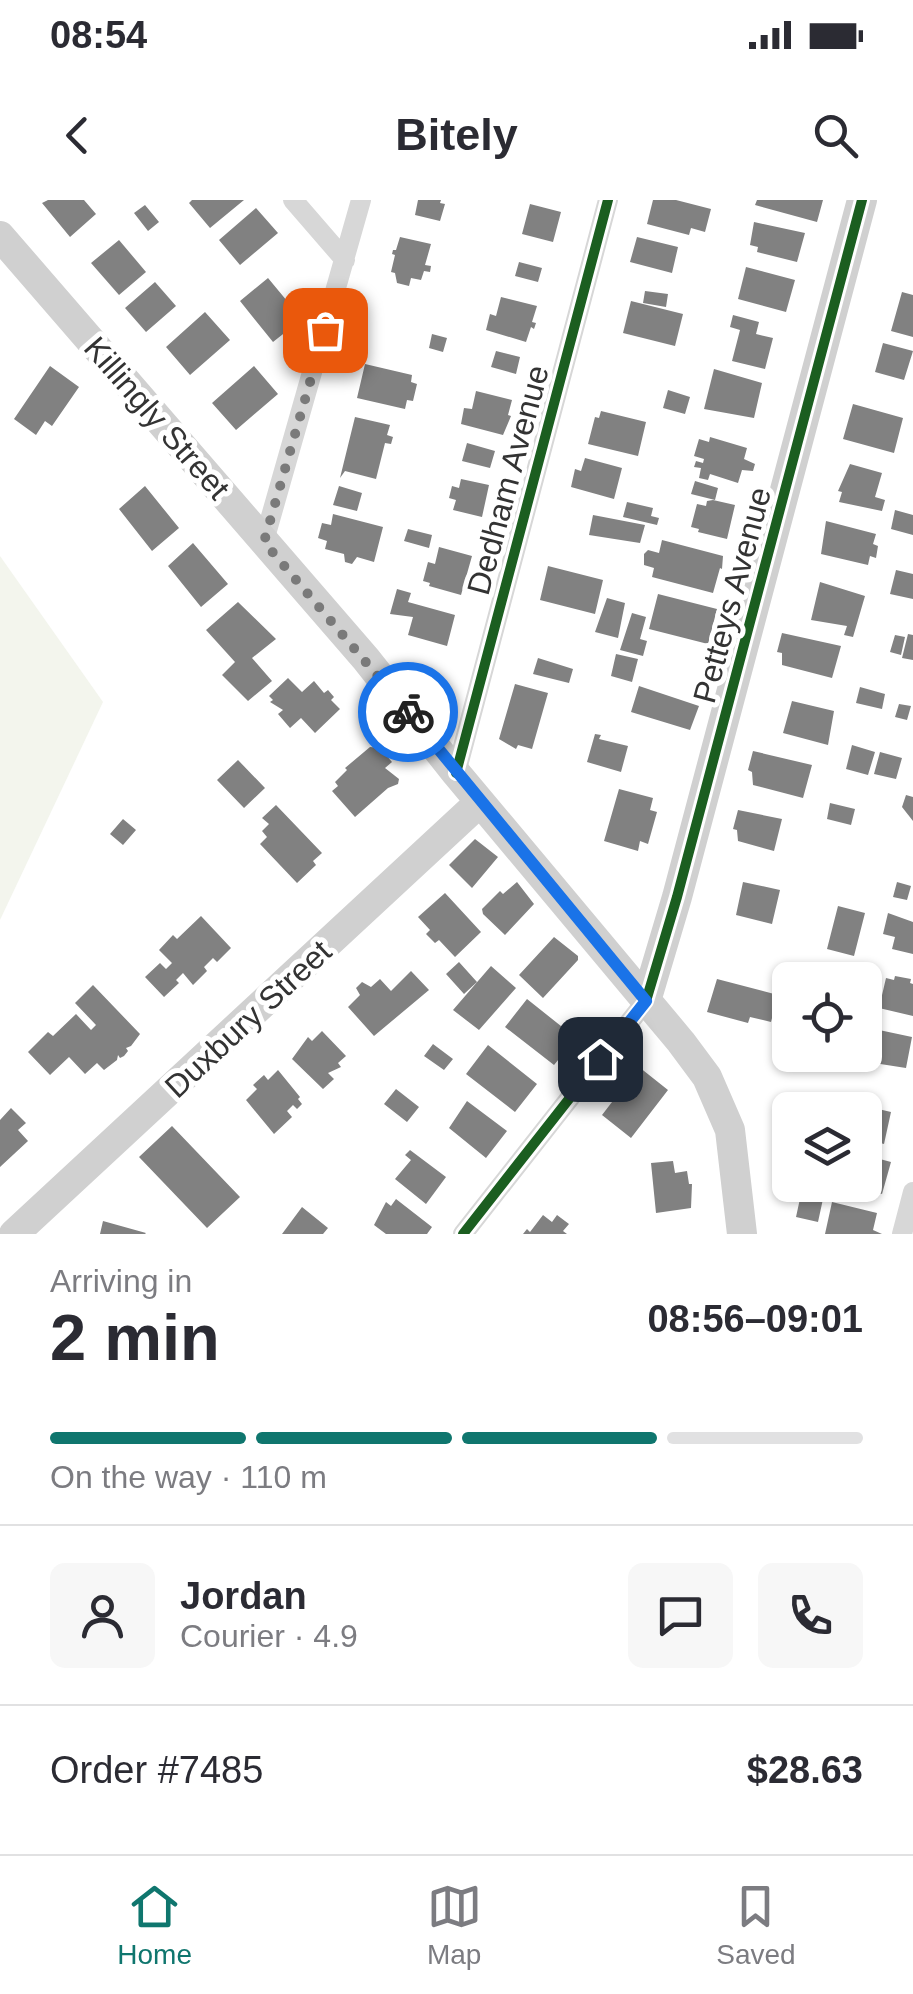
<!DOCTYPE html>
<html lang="en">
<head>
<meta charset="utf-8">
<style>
  body { margin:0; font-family:Arial,sans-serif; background:#f7f7f7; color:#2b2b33; height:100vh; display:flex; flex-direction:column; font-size:38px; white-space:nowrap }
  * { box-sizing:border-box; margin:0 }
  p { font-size:32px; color:#7c7c81 }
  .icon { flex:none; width:55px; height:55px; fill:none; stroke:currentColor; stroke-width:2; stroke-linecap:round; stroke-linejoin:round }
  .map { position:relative; height:1034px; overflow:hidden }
  .drawer { display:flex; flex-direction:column; background:#fff; flex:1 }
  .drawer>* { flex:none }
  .tools { position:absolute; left:772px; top:762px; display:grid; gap:20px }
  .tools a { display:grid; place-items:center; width:110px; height:110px; border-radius:15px; background:#fff; box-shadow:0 2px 8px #0004; font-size:50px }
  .pin { position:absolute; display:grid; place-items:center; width:85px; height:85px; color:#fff; margin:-42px; border-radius:20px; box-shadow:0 5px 15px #0006 }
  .courier { position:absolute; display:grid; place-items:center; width:100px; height:100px; margin:-50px; border:8px solid #1a73e8; border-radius:50%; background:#fff; color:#222; box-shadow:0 2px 12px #0007 }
  .summary em { font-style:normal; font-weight:600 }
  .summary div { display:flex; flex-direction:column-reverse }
  .summary { display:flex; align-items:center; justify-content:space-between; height:170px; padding:0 50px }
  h1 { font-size:65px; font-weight:600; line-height:75px }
  .bar { display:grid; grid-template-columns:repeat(4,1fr); gap:15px 10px; align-content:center; height:120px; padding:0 50px }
  .bar i { height:12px; border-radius:8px; background:#e1e1e2 }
  .bar .selected { background:#0f766e }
  .bar p { grid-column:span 4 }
  .line { display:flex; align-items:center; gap:25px; padding:0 50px; border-top:2px solid #e1e1e2 }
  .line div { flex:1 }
  .round { display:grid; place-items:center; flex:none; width:105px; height:105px; border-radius:15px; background:#f7f7f7 }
  .status { display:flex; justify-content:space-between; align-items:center; height:70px; padding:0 50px; background:#fff; direction:ltr }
  .status svg { height:28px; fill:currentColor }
  header { display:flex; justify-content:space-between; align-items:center; height:130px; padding:0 50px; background:#fff; font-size:45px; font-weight:600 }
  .tabs { display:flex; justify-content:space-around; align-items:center; height:140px; border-top:2px solid #e1e1e2; background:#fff; font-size:28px; color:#7c7c81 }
  .tabs a { display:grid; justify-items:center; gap:5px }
  .tabs .selected { color:#0f766e }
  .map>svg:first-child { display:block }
  .green { fill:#f3f5ed }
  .building { fill:#818181 }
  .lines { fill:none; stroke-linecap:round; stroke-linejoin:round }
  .street { stroke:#d7d7d7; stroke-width:20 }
  .secondary { stroke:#d0d0d0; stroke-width:30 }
  .cycleway-casing { stroke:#fff; stroke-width:16 }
  .cycleway { stroke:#1b5e20; stroke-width:10 }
  .done { stroke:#7a7a7a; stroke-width:10; stroke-dasharray:0 18 }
  .route { stroke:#1a73e8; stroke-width:12 }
  .labels { text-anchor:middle; stroke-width:10; stroke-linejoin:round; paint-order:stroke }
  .street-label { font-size:32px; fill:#333; stroke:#fff }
</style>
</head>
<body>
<div class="status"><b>08:54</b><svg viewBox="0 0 49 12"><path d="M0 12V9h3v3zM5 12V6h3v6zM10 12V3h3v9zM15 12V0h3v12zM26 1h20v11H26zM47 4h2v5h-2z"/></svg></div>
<header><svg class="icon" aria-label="back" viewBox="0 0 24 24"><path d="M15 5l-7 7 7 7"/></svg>Bitely<svg class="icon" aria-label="search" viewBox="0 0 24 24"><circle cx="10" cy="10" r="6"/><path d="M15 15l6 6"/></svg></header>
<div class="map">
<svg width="913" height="1034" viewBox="0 0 913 1034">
  <rect width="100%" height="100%" fill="#fff"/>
  <path class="green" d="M 0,356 L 103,502 L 0,720 Z"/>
  <path class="building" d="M 48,0 L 84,0 L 96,14 L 70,37 L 42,3 Z
    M 192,0 L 244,0 L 210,28 L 189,3 Z
    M 418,0 L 441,0 L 440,3 L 445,4 L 440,21 L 415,15 Z
    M 653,0 L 676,0 L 711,9 L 705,32 L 691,28 L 689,35 L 647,24 Z
    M 757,0 L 823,0 L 817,22 L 755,5 Z
    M 530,4 L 561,12 L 553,42 L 522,34 Z
    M 145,5 L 159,22 L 148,31 L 134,13 Z
    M 256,8 L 278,33 L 240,65 L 219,40 Z
    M 754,22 L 805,33 L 797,62 L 757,52 L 758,47 L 750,45 Z
    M 400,37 L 431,44 L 425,65 L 431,66 L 430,72 L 424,71 L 421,80 L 411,78 L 409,86 L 397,83 L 395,73 L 391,72 L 395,55 L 392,54 L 393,50 L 396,50 Z
    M 637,37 L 678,47 L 672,73 L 630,62 Z
    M 119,40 L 146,72 L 119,95 L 91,63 Z
    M 519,62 L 542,68 L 538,82 L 515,76 Z
    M 746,67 L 795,80 L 786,112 L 738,99 Z
    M 268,78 L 302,119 L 273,142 L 240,101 Z
    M 155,82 L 176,106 L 146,132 L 125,108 Z
    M 645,91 L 668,94 L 666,107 L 643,103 Z
    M 902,92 L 913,95 L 913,137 L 891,131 Z
    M 501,97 L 537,106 L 532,122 L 536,123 L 534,129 L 531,127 L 526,142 L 486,130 L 490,114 L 496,116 Z
    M 631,101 L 683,114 L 675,146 L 623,133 Z
    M 205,112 L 230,140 L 190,175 L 166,147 Z
    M 733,115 L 759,122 L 756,134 L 773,138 L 765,169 L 732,161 L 740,130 L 730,127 Z
    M 432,134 L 447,138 L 443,152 L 429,148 Z
    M 883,143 L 913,151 L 904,180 L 875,172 Z
    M 496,151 L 520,157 L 516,174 L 491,167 Z
    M 365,164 L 412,175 L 411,182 L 417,184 L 413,201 L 407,200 L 405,209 L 357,198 Z
    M 50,166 L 79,187 L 52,226 L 45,221 L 36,235 L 14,219 Z
    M 254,166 L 278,194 L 236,230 L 212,203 Z
    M 714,169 L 762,183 L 754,218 L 704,209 Z
    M 668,190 L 690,197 L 685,214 L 663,208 Z
    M 476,191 L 512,200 L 508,215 L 511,216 L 503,235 L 461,224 L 464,208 L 472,209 Z
    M 853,204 L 903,218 L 894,253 L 843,239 Z
    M 601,211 L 646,222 L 638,256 L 588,244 L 595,217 L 599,218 Z
    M 355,217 L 390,225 L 387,235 L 393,237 L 391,244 L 385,243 L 376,279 L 345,271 L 340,278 Z
    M 710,237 L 747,248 L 744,259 L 755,264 L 753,271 L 742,270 L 738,283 L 710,274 L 708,280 L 699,278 L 701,268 L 694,267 L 696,261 L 703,263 L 704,259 L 694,256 L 699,239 L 709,242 Z
    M 467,243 L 495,251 L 490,268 L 462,261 Z
    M 585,258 L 622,268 L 614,299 L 571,287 L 575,269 L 581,271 Z
    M 850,264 L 882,273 L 875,297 L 885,300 L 882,311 L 839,302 L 842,292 L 838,291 Z
    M 461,279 L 489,285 L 482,317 L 453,310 L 456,300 L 449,298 L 452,286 L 459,288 Z
    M 695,281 L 718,288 L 715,300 L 691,294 Z
    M 145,286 L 179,328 L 152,351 L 119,309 Z
    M 339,286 L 362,293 L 357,311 L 333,305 Z
    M 713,300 L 735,305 L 727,339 L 698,332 L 699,329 L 691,327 L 697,304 L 706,306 L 707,301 Z
    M 627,302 L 653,308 L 651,316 L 659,318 L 657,325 L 623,317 Z
    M 895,310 L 913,315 L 913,335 L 891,329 Z
    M 333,314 L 383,327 L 374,362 L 357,357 L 352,364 L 345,362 L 344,354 L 325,349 L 327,341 L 318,338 L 322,323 L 331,325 Z
    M 593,315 L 645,325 L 640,343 L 589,335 Z
    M 826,321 L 876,334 L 873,344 L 878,346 L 876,358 L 870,356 L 868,365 L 821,354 Z
    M 408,329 L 432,335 L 429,348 L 404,341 Z
    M 662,340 L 723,356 L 722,369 L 720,368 L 713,393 L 652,377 L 654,368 L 644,365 L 644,354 L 648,350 L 659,353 Z
    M 193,343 L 228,384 L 201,407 L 168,366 Z
    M 439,347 L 472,356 L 461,395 L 429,386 L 430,383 L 423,381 L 428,362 L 435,364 Z
    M 548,366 L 603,380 L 595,414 L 540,400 Z
    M 896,370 L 913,374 L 913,399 L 890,394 Z
    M 820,382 L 865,396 L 853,437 L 844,435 L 847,426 L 811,420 Z
    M 397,389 L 411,393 L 408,402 L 455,415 L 447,446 L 408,435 L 413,417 L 390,414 Z
    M 658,394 L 717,409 L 708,444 L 649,429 Z
    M 607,398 L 625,403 L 618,438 L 595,432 Z
    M 238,402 L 276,439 L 252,458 L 272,481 L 248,501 L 222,475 L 235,462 L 206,430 Z
    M 632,413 L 646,417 L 640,439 L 647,441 L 643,456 L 620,450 Z
    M 782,433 L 841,446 L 832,478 L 782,465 L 782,453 L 777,452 Z
    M 908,434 L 913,435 L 913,460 L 902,458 Z
    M 895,435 L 905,437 L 901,455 L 890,452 Z
    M 616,454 L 638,459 L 632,482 L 611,476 Z
    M 538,458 L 573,469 L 569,483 L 533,474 Z
    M 288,478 L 302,492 L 314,481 L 324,493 L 328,490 L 334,497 L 331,500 L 340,509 L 315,533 L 301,518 L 290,528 L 278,514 L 283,510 L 270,502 L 273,500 L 269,496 Z
    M 515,484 L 548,493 L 532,549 L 518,545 L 516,549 L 499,539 Z
    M 639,486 L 699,506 L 690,530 L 631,512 Z
    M 860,487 L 885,494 L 882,509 L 856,503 Z
    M 792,501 L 834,511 L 828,545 L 783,533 Z
    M 899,504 L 911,506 L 907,520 L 895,517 Z
    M 595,534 L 601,535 L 599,539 L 628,546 L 621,572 L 587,562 Z
    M 852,545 L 875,552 L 868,575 L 846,569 Z
    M 370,547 L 380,548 L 392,562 L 385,568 L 399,579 L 398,584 L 388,588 L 355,617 L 332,591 L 338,586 L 335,582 L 347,570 L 345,568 Z
    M 753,551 L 812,565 L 803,598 L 753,585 L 752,572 L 748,570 Z
    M 880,552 L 902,558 L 896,579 L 874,574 Z
    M 238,560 L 265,588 L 244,608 L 217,580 Z
    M 619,589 L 653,598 L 650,610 L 657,612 L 648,644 L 640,641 L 638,651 L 604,641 Z
    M 906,595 L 913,597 L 913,621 L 902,607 Z
    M 830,603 L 855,609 L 851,625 L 827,619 Z
    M 276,605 L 322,653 L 313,661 L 316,665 L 297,683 L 260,644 L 267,637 L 262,631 L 269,624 L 262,618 Z
    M 738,610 L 782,619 L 774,651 L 738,641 L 737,630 L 733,629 Z
    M 123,619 L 136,630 L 123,645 L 110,634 Z
    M 475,639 L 498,657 L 472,688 L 449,665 Z
    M 517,682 L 534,704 L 505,735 L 483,714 L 482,709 L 500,691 L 503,694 Z
    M 743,682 L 780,690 L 772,724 L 736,715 Z
    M 897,682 L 911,686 L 907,700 L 893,697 Z
    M 445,693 L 481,732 L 455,757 L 439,740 L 435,743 L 426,734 L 430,730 L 418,717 Z
    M 838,706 L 865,713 L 854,756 L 827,749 Z
    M 888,713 L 913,722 L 913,754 L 892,749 L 895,737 L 883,734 Z
    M 201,716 L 231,748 L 217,762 L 213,758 L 204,767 L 207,771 L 193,785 L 183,773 L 176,780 L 179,783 L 164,797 L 145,777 L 160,763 L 166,769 L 172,763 L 159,750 L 173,735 L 177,739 Z
    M 554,737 L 578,756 L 578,760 L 543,798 L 519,775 Z
    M 459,762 L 477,782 L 464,794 L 446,774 Z
    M 491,766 L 516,788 L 479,830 L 453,810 Z
    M 411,771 L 429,790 L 374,836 L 348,807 L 360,795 L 356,788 L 362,782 L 371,787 L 380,779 L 391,791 Z
    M 895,776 L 911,779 L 910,783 L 913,784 L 913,816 L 879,808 L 886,778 L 894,780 Z
    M 717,779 L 778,795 L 771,822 L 750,817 L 748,823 L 707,812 Z
    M 93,785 L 140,834 L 131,846 L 126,848 L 128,851 L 124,856 L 120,858 L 118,855 L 117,860 L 104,870 L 97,863 L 85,874 L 69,857 L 50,875 L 28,852 L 48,832 L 53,836 L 76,814 L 91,830 L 96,825 L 75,803 Z
    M 527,799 L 576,838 L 554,865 L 505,827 Z
    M 865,827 L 912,837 L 906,868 L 874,863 L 873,870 L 838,863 L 840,855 L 865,855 Z
    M 322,831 L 346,856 L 338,863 L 341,867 L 328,873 L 334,879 L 323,889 L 292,859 L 308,837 L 312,841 Z
    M 433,844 L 453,859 L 444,870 L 424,856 Z
    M 488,845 L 537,884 L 515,912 L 466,874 Z
    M 639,867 L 668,890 L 631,938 L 602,915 Z
    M 278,870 L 300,897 L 298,899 L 302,904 L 297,909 L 293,905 L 287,911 L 292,917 L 274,934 L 246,900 L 257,889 L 253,885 L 264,875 L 268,880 Z
    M 396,889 L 419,907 L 407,922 L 384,904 Z
    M 839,894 L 854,899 L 853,903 L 891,912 L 884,944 L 865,939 L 865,910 L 822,910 L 825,896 L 838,899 Z
    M 467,901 L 507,931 L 486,958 L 449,928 Z
    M 11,908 L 26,923 L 18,930 L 28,941 L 0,967 L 0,920 Z
    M 172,926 L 240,997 L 207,1028 L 139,957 Z
    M 410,950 L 446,977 L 426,1004 L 395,979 L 411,960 L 405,955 Z
    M 865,955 L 891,962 L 882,994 L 858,987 L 856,992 L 833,986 L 865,985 Z
    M 673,961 L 675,973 L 687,971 L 689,984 L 692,984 L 691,1008 L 656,1013 L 651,963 Z
    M 801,994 L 823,999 L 818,1022 L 796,1017 Z
    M 396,999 L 432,1027 L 427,1034 L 386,1034 L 374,1025 L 386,1002 L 391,1006 Z
    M 832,1002 L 877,1013 L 873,1030 L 882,1034 L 825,1034 Z
    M 302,1007 L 328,1028 L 323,1034 L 282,1034 Z
    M 543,1015 L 552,1022 L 557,1015 L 569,1024 L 563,1031 L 567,1034 L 523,1034 L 527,1029 L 530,1032 Z
    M 103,1021 L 146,1033 L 145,1034 L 100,1034 Z"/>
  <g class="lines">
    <path class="street" d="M 293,0 L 345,60
      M 264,341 L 361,0
      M 456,573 L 608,0
      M 463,1034 L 646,801
      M 902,1034 L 913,992"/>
    <path class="secondary" d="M 0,36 L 366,459 L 456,573 L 681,842 L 707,877 L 730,930 L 742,1034
      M 646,801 L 677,697 L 862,0
      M 14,1034 L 480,602"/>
    <defs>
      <path id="cycleway" d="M 456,573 L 608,0
        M 463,1034 L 646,801 L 677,697 L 862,0"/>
    </defs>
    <use href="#cycleway" class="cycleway-casing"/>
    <use href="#cycleway" class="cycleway"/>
  </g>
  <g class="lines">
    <path class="done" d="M 325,130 L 264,342 L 408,512"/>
    <path class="route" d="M 408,512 L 646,801 L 600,859"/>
  </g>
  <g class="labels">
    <g class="street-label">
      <text transform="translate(157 218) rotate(49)" y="11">Killingly Street</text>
      <text transform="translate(508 280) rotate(-75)" y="11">Dedham Avenue</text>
      <text transform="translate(732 395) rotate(-75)" y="11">Petteys Avenue</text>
      <text transform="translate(248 819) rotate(-43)" y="11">Duxbury Street</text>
    </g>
  </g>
</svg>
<div class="tools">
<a><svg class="icon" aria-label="locate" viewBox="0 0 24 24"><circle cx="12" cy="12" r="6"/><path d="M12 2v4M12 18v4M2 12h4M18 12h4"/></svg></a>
<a><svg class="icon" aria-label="layers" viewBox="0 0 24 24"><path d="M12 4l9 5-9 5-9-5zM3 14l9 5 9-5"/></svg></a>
</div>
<div class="pin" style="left:325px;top:130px;background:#ea580c"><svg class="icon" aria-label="bag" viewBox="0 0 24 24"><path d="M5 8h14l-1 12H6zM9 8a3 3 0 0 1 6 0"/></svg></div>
<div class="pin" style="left:600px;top:859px;background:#1f2937"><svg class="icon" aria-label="home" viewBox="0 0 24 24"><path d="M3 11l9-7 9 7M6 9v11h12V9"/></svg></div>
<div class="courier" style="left:408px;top:512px"><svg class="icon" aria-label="bike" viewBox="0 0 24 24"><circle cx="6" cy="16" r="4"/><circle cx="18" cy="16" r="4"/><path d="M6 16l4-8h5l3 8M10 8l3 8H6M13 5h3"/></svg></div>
</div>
<section class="drawer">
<div class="summary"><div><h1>2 min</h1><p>Arriving in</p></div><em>08:56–09:01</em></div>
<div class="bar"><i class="selected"></i><i class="selected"></i><i class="selected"></i><i></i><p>On the way · 110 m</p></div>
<div class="line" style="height:180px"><a class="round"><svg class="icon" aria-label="person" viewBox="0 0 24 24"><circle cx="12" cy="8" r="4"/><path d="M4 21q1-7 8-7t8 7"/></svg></a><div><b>Jordan</b><p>Courier · 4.9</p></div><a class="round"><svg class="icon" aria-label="chat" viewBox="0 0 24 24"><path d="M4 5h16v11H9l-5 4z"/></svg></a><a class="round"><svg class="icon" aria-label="phone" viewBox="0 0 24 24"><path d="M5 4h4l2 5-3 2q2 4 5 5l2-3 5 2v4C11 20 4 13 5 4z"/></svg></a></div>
<div class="line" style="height:130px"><div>Order #7485</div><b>$28.63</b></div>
</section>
<nav class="tabs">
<a class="selected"><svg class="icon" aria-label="home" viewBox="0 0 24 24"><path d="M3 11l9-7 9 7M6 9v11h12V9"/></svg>Home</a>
<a><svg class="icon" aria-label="map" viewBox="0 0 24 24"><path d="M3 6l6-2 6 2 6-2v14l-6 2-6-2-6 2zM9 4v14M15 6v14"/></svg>Map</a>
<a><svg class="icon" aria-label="saved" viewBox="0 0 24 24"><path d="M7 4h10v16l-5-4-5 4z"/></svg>Saved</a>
</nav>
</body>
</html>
